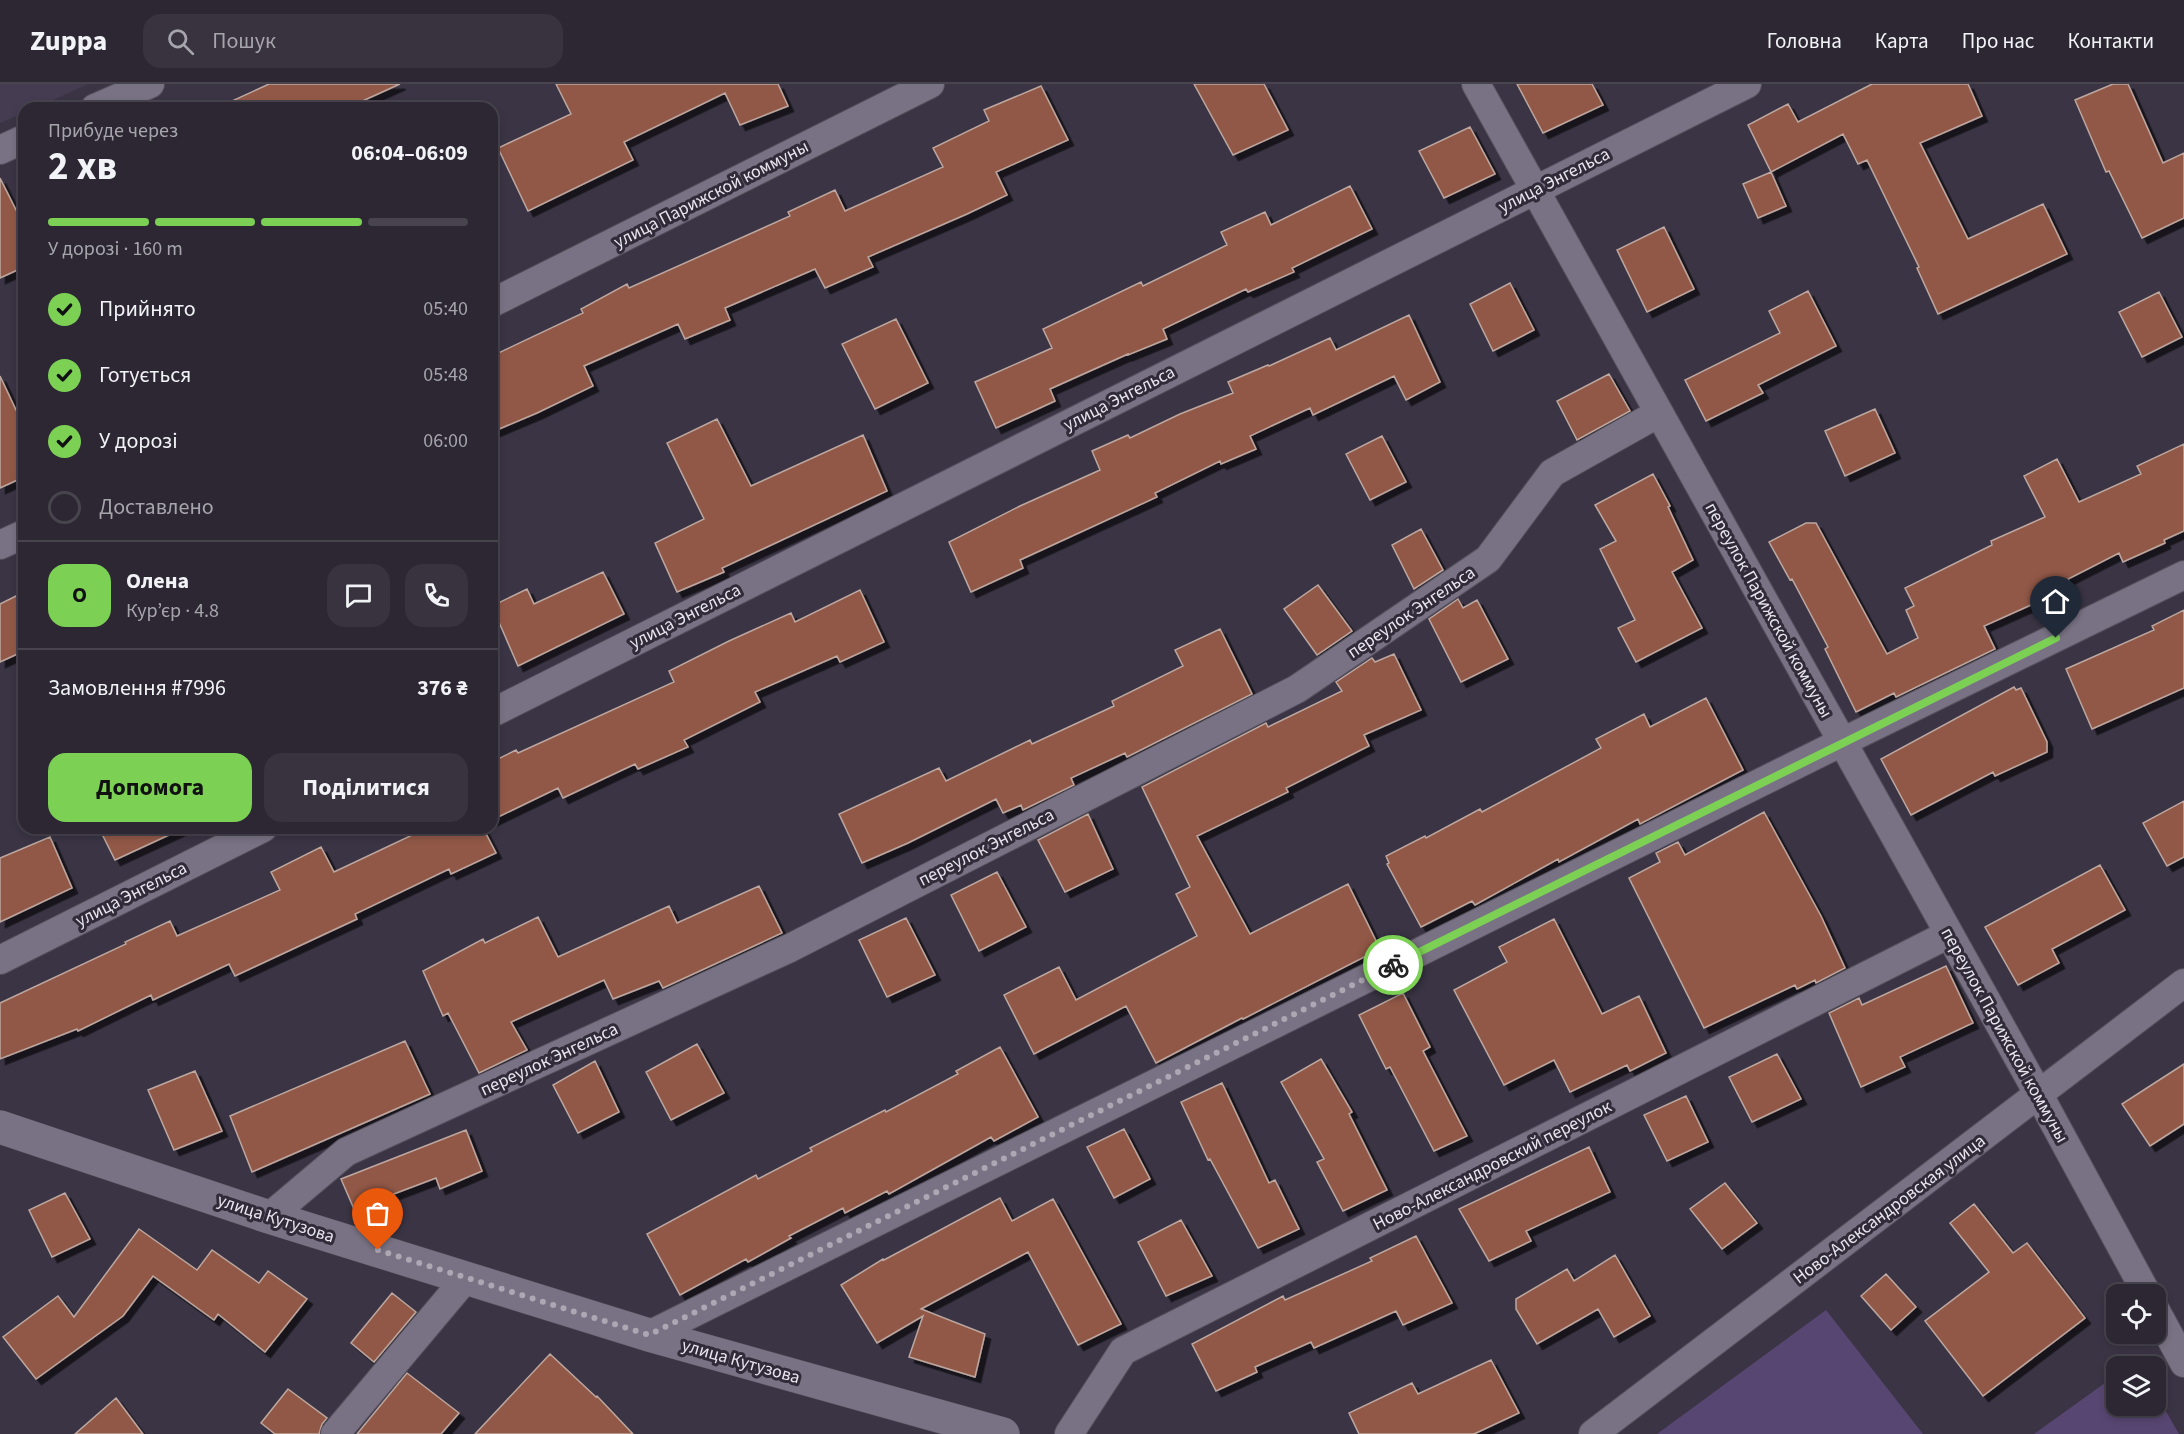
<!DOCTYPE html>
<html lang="uk">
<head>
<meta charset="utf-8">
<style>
  body { margin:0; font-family:"Source Sans 3",sans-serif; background:#38333f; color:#f1f3f6; height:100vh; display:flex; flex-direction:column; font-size:22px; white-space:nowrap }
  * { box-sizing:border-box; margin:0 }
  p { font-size:20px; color:#a6a5ac }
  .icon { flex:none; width:33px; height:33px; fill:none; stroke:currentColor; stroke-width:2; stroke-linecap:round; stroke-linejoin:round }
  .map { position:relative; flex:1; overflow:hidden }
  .panel { position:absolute; left:18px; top:18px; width:480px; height:732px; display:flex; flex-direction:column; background:#2c2733; border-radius:18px; box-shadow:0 3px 9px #0003,0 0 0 2px #48444e }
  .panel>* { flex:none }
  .controls { position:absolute; left:2106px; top:1200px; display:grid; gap:12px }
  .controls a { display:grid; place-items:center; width:60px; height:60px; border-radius:12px; background:#2c2733; box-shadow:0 3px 9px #0003,0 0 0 2px #48444e; font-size:30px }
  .pin { position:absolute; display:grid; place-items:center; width:51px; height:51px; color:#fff; margin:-62px -26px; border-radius:50% 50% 50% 0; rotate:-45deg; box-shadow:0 0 6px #0007 }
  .pin .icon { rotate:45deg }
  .courier { position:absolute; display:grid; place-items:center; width:60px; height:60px; margin:-30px; border:4px solid #7cd155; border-radius:50%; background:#fff; color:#222; box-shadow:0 2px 8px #0007 }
  .headline em { font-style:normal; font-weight:700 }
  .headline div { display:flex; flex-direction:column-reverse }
  .headline { display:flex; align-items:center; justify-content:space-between; height:102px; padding:0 30px }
  h1 { font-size:39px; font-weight:700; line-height:45px }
  .bar { display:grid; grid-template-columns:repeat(4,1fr); gap:9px 6px; align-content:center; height:72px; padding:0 30px }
  .bar i { height:8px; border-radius:4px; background:#48444e }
  .bar .selected { background:#7cd155 }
  .bar p { grid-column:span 4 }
  .line { display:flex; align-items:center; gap:15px; padding:0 30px; border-top:2px solid #48444e }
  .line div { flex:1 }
  .round { display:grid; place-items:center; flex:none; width:63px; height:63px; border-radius:18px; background:#38333f }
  ol { padding:0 30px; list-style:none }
  li { display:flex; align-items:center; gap:18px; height:66px }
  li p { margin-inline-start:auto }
  li .icon { padding:6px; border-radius:50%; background:#7cd155; color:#111; stroke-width:4 }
  li:last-child { color:#a6a5ac }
  li i { width:33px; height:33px; border:3px solid #48444e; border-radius:50% }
  .primary-button { display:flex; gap:12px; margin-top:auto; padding:12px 30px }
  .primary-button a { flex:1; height:69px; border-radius:18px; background:#7cd155; color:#111; font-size:24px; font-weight:700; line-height:69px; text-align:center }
  .primary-button a+a { background:#38333f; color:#f1f3f6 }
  header { display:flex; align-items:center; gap:36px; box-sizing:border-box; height:84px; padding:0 30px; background:#2c2733; border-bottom:2px solid #48444e }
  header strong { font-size:28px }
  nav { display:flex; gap:33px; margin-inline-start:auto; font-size:21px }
  .search { width:420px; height:54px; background:#38333f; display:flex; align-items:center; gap:15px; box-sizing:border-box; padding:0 21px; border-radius:18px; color:#a6a5ac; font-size:22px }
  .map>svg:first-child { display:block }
  .built { fill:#453c52 }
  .green { fill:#584672 }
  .building { fill:#915946; stroke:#bda7a0; stroke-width:1.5; filter:url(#shadow) }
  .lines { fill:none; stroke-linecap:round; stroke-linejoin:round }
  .street-casing { stroke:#55505d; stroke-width:30 }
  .secondary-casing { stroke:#55505d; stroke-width:34 }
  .street { stroke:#797284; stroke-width:28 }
  .secondary { stroke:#797284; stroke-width:33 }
  .done { stroke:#aca7b3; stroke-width:6; stroke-dasharray:0 10.8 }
  .route { stroke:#7cd155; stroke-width:8 }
  .labels { text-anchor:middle; stroke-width:6; stroke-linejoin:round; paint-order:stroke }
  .street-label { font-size:18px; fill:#e9e5ef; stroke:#302a39 }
</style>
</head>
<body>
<header>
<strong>Zuppa</strong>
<div class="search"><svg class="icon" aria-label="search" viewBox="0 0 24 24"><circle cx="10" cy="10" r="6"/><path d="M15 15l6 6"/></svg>Пошук</div>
<nav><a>Головна</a><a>Карта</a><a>Про нас</a><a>Контакти</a></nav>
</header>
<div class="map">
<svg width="2184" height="1350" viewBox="0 0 2184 1350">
  <defs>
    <filter id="shadow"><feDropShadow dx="5.5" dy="5.5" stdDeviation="0" flood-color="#0009"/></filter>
  </defs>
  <rect width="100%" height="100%" fill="#3a3444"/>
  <path class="built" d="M 0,0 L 88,0 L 36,24 L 24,24 L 24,29 L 0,39 Z"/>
  <path class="green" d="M 1826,1226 L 1923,1350 L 1657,1350 Z
    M 2116,1291 L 2116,1322 L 2156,1322 L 2156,1310 L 2179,1350 L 2034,1350 Z"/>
  <path class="building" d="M 269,0 L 400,0 L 347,24 L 217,24 Z
    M 556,0 L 778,0 L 788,22 L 740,41 L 725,9 L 624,58 L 633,76 L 528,127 L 498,64 L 571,30 Z
    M 1194,0 L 1264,0 L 1288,46 L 1233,71 Z
    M 1517,0 L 1592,0 L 1603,21 L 1543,49 Z
    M 1872,0 L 1968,0 L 1982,32 L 1920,59 L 1968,155 L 2043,120 L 2067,170 L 1938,230 L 1917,184 L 1919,183 L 1867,76 L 1858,80 L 1843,50 L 1771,88 L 1748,41 L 1788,20 L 1798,38 Z
    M 2113,0 L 2128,0 L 2163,79 L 2184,69 L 2184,134 L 2142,154 L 2109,87 L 2106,88 L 2075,16 Z
    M 1041,2 L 1068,56 L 996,88 L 1007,111 L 967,130 L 868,173 L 873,183 L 825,204 L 815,185 L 725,224 L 730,236 L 685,255 L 678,240 L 584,282 L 593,302 L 537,329 L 492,348 L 492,272 L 583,229 L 581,225 L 627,200 L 629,204 L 790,132 L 788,128 L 835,106 L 845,127 L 943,83 L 933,64 L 989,37 L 984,26 Z
    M 1470,43 L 1495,90 L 1444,114 L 1419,67 Z
    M 1771,88 L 1786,122 L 1758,134 L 1743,100 Z
    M 0,94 L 24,142 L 24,183 L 0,194 Z
    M 1350,102 L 1372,145 L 1292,184 L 1294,188 L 1248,208 L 1246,205 L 1163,245 L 1167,255 L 1128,271 L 1128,270 L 1050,305 L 1055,317 L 996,344 L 975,298 L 1052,264 L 1043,245 L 1141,198 L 1143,202 L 1227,161 L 1221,148 L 1265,128 L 1271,141 Z
    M 1664,143 L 1694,205 L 1647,228 L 1617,166 Z
    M 1510,199 L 1534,246 L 1493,267 L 1470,220 Z
    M 1808,207 L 1836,262 L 1758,301 L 1763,309 L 1706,337 L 1685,296 L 1780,249 L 1769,227 Z
    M 2159,208 L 2182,253 L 2142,273 L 2119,228 Z
    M 1409,231 L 1440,298 L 1406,316 L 1394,292 L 1313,331 L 1310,324 L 1250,352 L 1256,365 L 1221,380 L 1220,377 L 1155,409 L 1157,413 L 1020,476 L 1023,484 L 971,508 L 949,458 L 1020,422 L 1100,386 L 1092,367 L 1128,351 L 1130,354 L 1180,330 L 1233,309 L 1228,298 L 1268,281 L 1269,282 L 1330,254 L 1336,266 Z
    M 896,235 L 928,299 L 875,325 L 842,260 Z
    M 1609,290 L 1630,327 L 1577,356 L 1557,317 Z
    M 0,292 L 24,343 L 24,393 L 0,404 Z
    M 1875,325 L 1895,369 L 1845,392 L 1825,347 Z
    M 717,335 L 751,402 L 863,351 L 887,407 L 722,484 L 724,488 L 677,508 L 655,459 L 704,435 L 667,359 Z
    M 1382,352 L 1406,398 L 1370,416 L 1346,370 Z
    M 2184,360 L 2184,447 L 2164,456 L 2165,459 L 2123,478 L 2119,469 L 2068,495 L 2071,503 L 1984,542 L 1995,565 L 1896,613 L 1894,609 L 1856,628 L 1825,565 L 1828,563 L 1792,495 L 1790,496 L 1769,458 L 1806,439 L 1816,439 L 1887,570 L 1918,554 L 1906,526 L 1914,522 L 1905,504 L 1992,461 L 1991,457 L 2045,433 L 2024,392 L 2057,375 L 2079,418 L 2141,390 L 2137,382 Z
    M 1653,390 L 1670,422 L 1668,423 L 1693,476 L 1672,488 L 1702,544 L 1636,578 L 1618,544 L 1635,536 L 1600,465 L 1616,457 L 1595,421 Z
    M 1421,445 L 1443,486 L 1414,505 L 1392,461 Z
    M 603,488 L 624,530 L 518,582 L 492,522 L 527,505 L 534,520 Z
    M 1318,501 L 1352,547 L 1317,571 L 1284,525 Z
    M 860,506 L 884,558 L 840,578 L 837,572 L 755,608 L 760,618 L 684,656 L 688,663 L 638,685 L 635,680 L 563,714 L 558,704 L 492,736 L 492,678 L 516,666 L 518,669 L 674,598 L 669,587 L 729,557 L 791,529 L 795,538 Z
    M 24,508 L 24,567 L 0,578 L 0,520 Z
    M 1458,515 L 1463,524 L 1477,516 L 1508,575 L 1461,598 L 1429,535 Z
    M 2184,526 L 2184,604 L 2092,645 L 2066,585 L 2154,546 L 2152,542 Z
    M 1220,545 L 1252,610 L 1127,673 L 1125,669 L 1071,694 L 1074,701 L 1023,726 L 1021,721 L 1003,729 L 996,715 L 908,759 L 862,779 L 839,730 L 939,684 L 946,697 L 1030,656 L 1032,660 L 1114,622 L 1112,617 L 1183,582 L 1175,566 Z
    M 1394,570 L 1421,626 L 1364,651 L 1369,662 L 1286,704 L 1288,708 L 1197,752 L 1250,850 L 1348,800 L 1380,865 L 1243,935 L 1242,934 L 1156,979 L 1126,922 L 1034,970 L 1004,911 L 1059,883 L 1076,916 L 1197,852 L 1176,810 L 1190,803 L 1142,703 L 1266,639 L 1268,643 L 1342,607 L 1336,598 L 1372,574 L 1375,578 Z
    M 2014,603 L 2016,606 L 2021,604 L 2047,658 L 2047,668 L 1995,692 L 1993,688 L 1911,731 L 1881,675 Z
    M 1706,614 L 1743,686 L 1640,740 L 1638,735 L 1559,778 L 1558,775 L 1475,821 L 1472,817 L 1421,843 L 1387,780 L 1389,779 L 1386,772 L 1425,752 L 1426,754 L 1480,725 L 1482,728 L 1601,664 L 1596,655 L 1644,630 L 1650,643 Z
    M 2184,717 L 2184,773 L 2167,782 L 2143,739 Z
    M 1764,728 L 1821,832 L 1845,884 L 1816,899 L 1815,896 L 1797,905 L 1795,901 L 1704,944 L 1629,794 L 1660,778 L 1656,769 L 1678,758 L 1685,771 Z
    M 1088,730 L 1113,785 L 1065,808 L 1038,756 Z
    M 99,744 L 184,744 L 115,776 Z
    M 427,744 L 483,744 L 496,769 L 451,790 L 449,785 L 355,830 L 357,835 L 235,892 L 229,880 L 153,916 L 151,911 L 78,947 L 77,945 L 0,975 L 0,919 L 126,860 L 125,858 L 170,837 L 177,852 L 280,806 L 271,788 L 321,763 L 334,788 Z
    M 50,753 L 72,804 L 0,838 L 0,774 Z
    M 2100,781 L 2125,826 L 2052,865 L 2059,879 L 2018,901 L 1985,843 Z
    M 997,788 L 1026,843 L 979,867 L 951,811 Z
    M 759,802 L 782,849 L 663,904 L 659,897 L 613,915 L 604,896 L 511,938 L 527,966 L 479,989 L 448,929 L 443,932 L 423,887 L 483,855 L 485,859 L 538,833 L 558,873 L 669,822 L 677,839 Z
    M 906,834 L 935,891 L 887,913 L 859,856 Z
    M 1554,835 L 1602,930 L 1639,912 L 1666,969 L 1630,987 L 1627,981 L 1570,1008 L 1554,976 L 1504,1001 L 1454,906 L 1507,878 L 1499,863 Z
    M 1946,882 L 1973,939 L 1900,973 L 1905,983 L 1861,1003 L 1829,929 L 1859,914 L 1862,921 Z
    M 1403,909 L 1430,963 L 1423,967 L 1467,1052 L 1434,1067 L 1390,983 L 1386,985 L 1359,931 Z
    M 405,957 L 430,1010 L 252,1088 L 230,1032 Z
    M 697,960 L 724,1009 L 671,1036 L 646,988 Z
    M 1000,963 L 1038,1033 L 994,1057 L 991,1053 L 889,1110 L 887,1107 L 845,1129 L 843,1124 L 789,1152 L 791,1154 L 748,1178 L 746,1175 L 680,1211 L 647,1150 L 756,1091 L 758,1095 L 812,1067 L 810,1064 L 885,1026 L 886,1028 L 958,990 L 956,987 Z
    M 1777,970 L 1801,1015 L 1752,1038 L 1729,993 Z
    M 1321,975 L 1352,1028 L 1349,1030 L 1387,1106 L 1343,1127 L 1317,1078 L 1324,1075 L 1281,998 Z
    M 595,977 L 619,1028 L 578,1049 L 553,1001 Z
    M 2184,980 L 2184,1040 L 2150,1062 L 2122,1020 Z
    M 195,987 L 222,1047 L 174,1066 L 148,1006 Z
    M 1222,999 L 1269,1099 L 1275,1096 L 1299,1145 L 1258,1164 L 1210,1075 L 1208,1076 L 1181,1018 Z
    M 1686,1012 L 1708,1058 L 1667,1077 L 1644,1031 Z
    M 1124,1045 L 1150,1095 L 1114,1114 L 1087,1063 Z
    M 466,1046 L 482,1087 L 440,1105 L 436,1094 L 354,1125 L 341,1095 Z
    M 1589,1063 L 1610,1108 L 1526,1147 L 1531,1157 L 1489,1177 L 1459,1125 Z
    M 1725,1099 L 1757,1139 L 1722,1165 L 1690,1125 Z
    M 65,1109 L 90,1155 L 52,1173 L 29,1126 Z
    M 1000,1114 L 1012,1137 L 1053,1115 L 1121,1240 L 1078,1261 L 1028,1168 L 921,1225 L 985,1250 L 975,1293 L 909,1273 L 923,1232 L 877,1259 L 841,1201 L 883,1175 L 884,1176 Z
    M 1974,1120 L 2013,1169 L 2027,1159 L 2085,1234 L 1983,1312 L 1925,1237 L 1989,1188 L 1950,1139 Z
    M 1181,1136 L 1212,1192 L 1166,1212 L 1138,1158 Z
    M 139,1145 L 197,1186 L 212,1166 L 259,1199 L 268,1187 L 307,1215 L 265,1268 L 218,1230 L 214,1236 L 153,1192 L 123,1232 L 36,1295 L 3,1253 L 58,1212 L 74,1233 Z
    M 1416,1152 L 1452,1219 L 1403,1241 L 1396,1227 L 1314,1264 L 1311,1258 L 1255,1283 L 1257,1288 L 1216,1307 L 1192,1260 L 1283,1212 L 1285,1216 L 1372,1177 L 1370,1174 Z
    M 1615,1171 L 1650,1232 L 1614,1253 L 1598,1225 L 1537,1260 L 1516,1225 L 1516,1215 L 1567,1185 L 1574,1197 Z
    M 1886,1190 L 1916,1223 L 1891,1246 L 1861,1212 Z
    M 392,1209 L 416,1228 L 374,1278 L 351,1259 Z
    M 550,1270 L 596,1313 L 597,1312 L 633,1350 L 475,1350 Z
    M 1491,1276 L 1519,1329 L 1474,1350 L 1359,1350 L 1349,1329 L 1412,1299 L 1418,1310 Z
    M 407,1289 L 459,1329 L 441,1350 L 357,1350 Z
    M 288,1305 L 327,1334 L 322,1340 L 319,1350 L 275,1350 L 261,1339 Z
    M 116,1314 L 143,1350 L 75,1350 Z"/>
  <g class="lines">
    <defs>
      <path id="street" d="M 1476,0 L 2039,1011 L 2147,1210
        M 95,24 L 150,0
        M 0,66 L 24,55
        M 492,219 L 930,0
        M 0,461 L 24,450
        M 492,629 L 1747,0
        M 0,876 L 263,744
        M 269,1133 L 346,1068 L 790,864 L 1297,605 L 1488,475 L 1552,389 L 1659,329
        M 2156,1227 L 2184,1279
        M 649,1251 L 1842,658 L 2184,491
        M 335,1350 L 466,1194
        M 1069,1350 L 1123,1267 L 1949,850
        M 1593,1350 L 2184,899"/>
      <path id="secondary" d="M 0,1043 L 269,1133 L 649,1251 L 1003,1350"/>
    </defs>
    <use href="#street" class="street-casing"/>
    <use href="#secondary" class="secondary-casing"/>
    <use href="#street" class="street"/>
    <use href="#secondary" class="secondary"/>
  </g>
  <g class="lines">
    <path class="done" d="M 378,1166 L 649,1251 L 1393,881"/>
    <path class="route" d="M 1393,881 L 2056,554"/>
  </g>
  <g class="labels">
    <g class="street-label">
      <text transform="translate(1554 96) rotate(-27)" y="6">улица Энгельса</text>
      <text transform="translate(711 110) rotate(-27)" y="6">улица Парижской коммуны</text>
      <text transform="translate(1119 314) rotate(-27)" y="6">улица Энгельса</text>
      <text transform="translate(1769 526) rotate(61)" y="6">переулок Парижской коммуны</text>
      <text transform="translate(1411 528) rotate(-34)" y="6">переулок Энгельса</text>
      <text transform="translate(685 532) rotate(-27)" y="6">улица Энгельса</text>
      <text transform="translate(986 763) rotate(-27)" y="6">переулок Энгельса</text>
      <text transform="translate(131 810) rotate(-27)" y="6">улица Энгельса</text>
      <text transform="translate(2005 951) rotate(61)" y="6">переулок Парижской коммуны</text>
      <text transform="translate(549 975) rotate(-25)" y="6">переулок Энгельса</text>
      <text transform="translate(1492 1081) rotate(-27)" y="6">Ново-Александровский переулок</text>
      <text transform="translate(1889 1125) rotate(-37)" y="6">Ново-Александровская улица</text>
      <text transform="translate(276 1134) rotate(18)" y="6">улица Кутузова</text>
      <text transform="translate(741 1277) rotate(16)" y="6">улица Кутузова</text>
    </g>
  </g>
</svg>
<div class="controls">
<a><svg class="icon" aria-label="locate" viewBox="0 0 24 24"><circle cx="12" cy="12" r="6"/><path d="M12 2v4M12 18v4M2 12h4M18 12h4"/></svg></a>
<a><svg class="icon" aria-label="layers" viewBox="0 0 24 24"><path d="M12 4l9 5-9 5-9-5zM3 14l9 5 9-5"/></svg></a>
</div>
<div class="pin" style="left:378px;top:1166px;background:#ea580c"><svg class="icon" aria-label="bag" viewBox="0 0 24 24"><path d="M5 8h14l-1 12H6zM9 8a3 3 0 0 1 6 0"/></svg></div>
<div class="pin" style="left:2056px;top:554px;background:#1f2937"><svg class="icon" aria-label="home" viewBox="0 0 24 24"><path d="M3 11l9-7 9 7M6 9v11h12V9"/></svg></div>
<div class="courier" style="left:1393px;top:881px"><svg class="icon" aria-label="bike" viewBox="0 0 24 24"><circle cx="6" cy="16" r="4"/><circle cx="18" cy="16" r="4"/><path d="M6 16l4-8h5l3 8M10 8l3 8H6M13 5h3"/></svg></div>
<section class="panel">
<div class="headline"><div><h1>2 хв</h1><p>Прибуде через</p></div><em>06:04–06:09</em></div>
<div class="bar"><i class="selected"></i><i class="selected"></i><i class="selected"></i><i></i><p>У дорозі · 160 m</p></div>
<ol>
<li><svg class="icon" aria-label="check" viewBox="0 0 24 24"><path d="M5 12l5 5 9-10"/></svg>Прийнято<p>05:40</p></li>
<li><svg class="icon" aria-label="check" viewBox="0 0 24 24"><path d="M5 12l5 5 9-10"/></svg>Готується<p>05:48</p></li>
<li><svg class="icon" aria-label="check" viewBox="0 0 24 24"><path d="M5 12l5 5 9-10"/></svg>У дорозі<p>06:00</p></li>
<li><i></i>Доставлено</li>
</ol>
<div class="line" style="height:108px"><b class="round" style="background:#7cd155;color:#111">О</b><div><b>Олена</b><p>Кур’єр · 4.8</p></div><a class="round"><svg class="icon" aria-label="chat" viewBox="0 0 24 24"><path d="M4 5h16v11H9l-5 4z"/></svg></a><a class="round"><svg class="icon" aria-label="phone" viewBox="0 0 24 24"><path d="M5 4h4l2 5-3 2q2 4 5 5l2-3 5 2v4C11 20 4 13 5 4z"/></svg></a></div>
<div class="line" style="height:78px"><div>Замовлення #7996</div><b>376 ₴</b></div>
<div class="primary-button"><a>Допомога</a><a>Поділитися</a></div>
</section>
</div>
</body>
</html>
